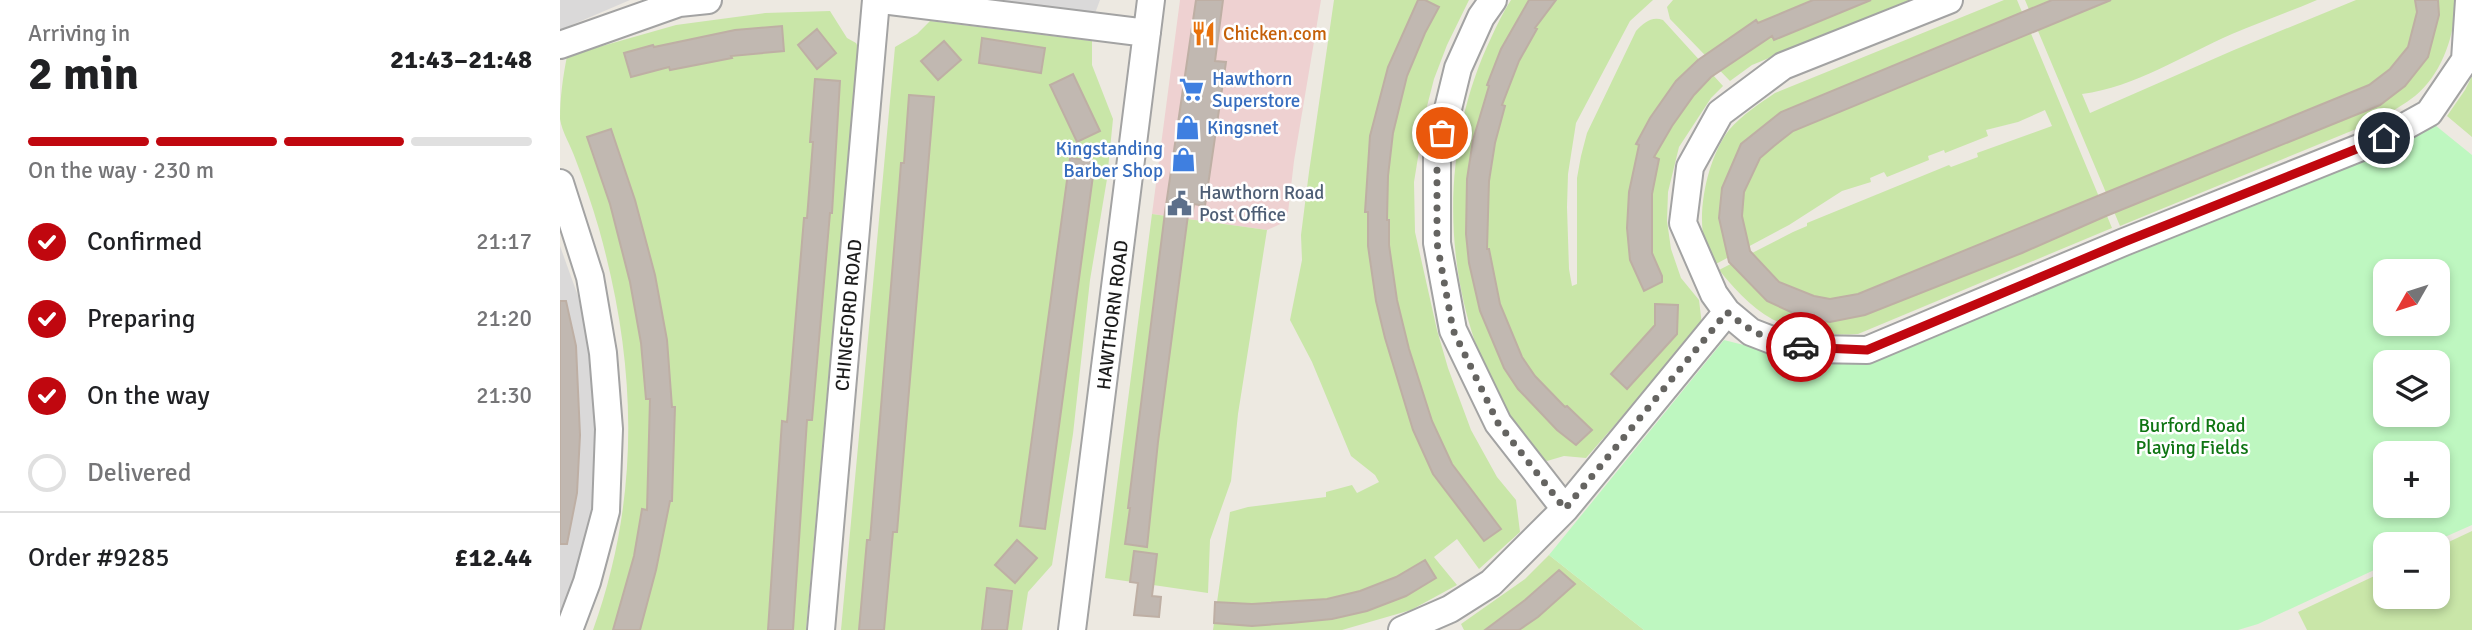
<!DOCTYPE html>
<html lang="en">
<head>
<meta charset="utf-8">
<style>
  body { margin:0; font-family:Signika,sans-serif; background:#f2f2f2; color:#202124; height:100vh; display:flex; flex-direction:column; font-size:26px; white-space:nowrap }
  * { box-sizing:border-box; margin:0 }
  p { font-size:23px; color:#757577 }
  .icon { flex:none; width:38px; height:38px; fill:none; stroke:currentColor; stroke-width:2; stroke-linecap:round; stroke-linejoin:round }
  .map { position:relative; flex:1; overflow:hidden }
  .panel { display:flex; flex-direction:column; background:#fff; width:560px }
  .panel>* { flex:none }
  .needle { width:46px; rotate:231deg }
  .buttons { position:absolute; left:1813px; top:259px; display:grid; gap:14px }
  .buttons a { display:grid; place-items:center; width:77px; height:77px; border-radius:14px; background:#fff; box-shadow:0 4px 10px #0003; font-size:35px }
  .pin { position:absolute; display:grid; place-items:center; width:60px; height:60px; color:#fff; margin:-30px; border:4px solid #fff; border-radius:50%; box-shadow:0 2px 7px #0007 }
  .courier { position:absolute; display:grid; place-items:center; width:70px; height:70px; margin:-35px; border:5px solid #c0070f; border-radius:50%; background:#fff; color:#222; box-shadow:0 2px 9px #0007 }
  .headline em { font-style:normal; font-weight:800 }
  .headline div { display:flex; flex-direction:column-reverse }
  .headline { display:flex; align-items:center; justify-content:space-between; height:119px; padding:0 28px }
  h1 { font-size:46px; font-weight:800; line-height:52px }
  .bar { display:grid; grid-template-columns:repeat(4,1fr); gap:10px 7px; align-content:center; height:84px; padding:0 28px }
  .bar i { height:9px; border-radius:5px; background:#e0e0e0 }
  .bar .selected { background:#c0070f }
  .bar p { grid-column:span 4 }
  .line { display:flex; align-items:center; gap:18px; padding:0 28px; border-top:2px solid #e0e0e0 }
  .line div { flex:1 }
  ol { padding:0 28px; list-style:none }
  li { display:flex; align-items:center; gap:21px; height:77px }
  li p { margin-inline-start:auto }
  li .icon { padding:7px; border-radius:50%; background:#c0070f; color:#fff; stroke-width:4 }
  li:last-child { color:#757577 }
  li i { width:38px; height:38px; border:4px solid #e0e0e0; border-radius:50% }
  main { display:flex; flex:1; min-height:0 }
  .map>svg:first-child { display:block }
  .residential { fill:#dad9d9 }
  .commercial { fill:#eed1d1 }
  .grass { fill:#c9e6a8 }
  .park { fill:#bef7c0; fill-rule:evenodd }
  .building { fill:#c1b8b1; stroke:#beafa4; stroke-width:2 }
  .lines { fill:none; stroke-linecap:round; stroke-linejoin:round }
  .minor-casing { stroke:#a3a3a3; stroke-width:30 }
  .minor { stroke:#fff; stroke-width:26 }
  .done { stroke:#656461; stroke-width:7; stroke-dasharray:0 12.6 }
  .route { stroke:#c0070f; stroke-width:9 }
  .labels { text-anchor:middle; stroke-width:5; stroke-linejoin:round; paint-order:stroke }
  .food-label { font-size:19px; fill:#c56008; stroke:#fff; text-anchor:start }
  .shop-label { font-size:19px; fill:#366cbe; stroke:#fff; text-anchor:start }
  .service-label { font-size:19px; fill:#4e5e75; stroke:#fff; text-anchor:start }
  .street-label { font-size:19px; fill:#1c1c1c; stroke:#fff }
  .park-label { font-size:19px; fill:#0f7513; stroke:#fff }
</style>
</head>
<body>
<main>
<section class="panel">
<div class="headline"><div><h1>2 min</h1><p>Arriving in</p></div><em>21:43–21:48</em></div>
<div class="bar"><i class="selected"></i><i class="selected"></i><i class="selected"></i><i></i><p>On the way · 230 m</p></div>
<ol>
<li><svg class="icon" aria-label="check" viewBox="0 0 24 24"><path d="M5 12l5 5 9-10"/></svg>Confirmed<p>21:17</p></li>
<li><svg class="icon" aria-label="check" viewBox="0 0 24 24"><path d="M5 12l5 5 9-10"/></svg>Preparing<p>21:20</p></li>
<li><svg class="icon" aria-label="check" viewBox="0 0 24 24"><path d="M5 12l5 5 9-10"/></svg>On the way<p>21:30</p></li>
<li><i></i>Delivered</li>
</ol>
<div class="line" style="height:91px"><div>Order #9285</div><b>£12.44</b></div>
</section>
<div class="map">
<svg width="1912" height="630" viewBox="0 0 1912 630">
  <rect width="100%" height="100%" fill="#ede9e1"/>
  <path class="residential" d="M 0,0 L 70,0 L 0,30 Z
    M 418,0 L 540,0 L 534,16 Z
    M 0,246 L 18,296 L 36,380 L 32,518 L 0,630 Z"/>
  <path class="commercial" d="M 620,0 L 761,0 L 734,161 L 727,221 L 707,230 L 592,214 Z"/>
  <path class="grass" d="M 774,0 L 909,0 L 887,45 L 874,79 L 865,114 L 854,182 L 855,232 L 877,330 L 888,368 L 911,430 L 937,477 L 956,500 L 960,532 L 919,569 L 897,539 L 874,557 L 897,585 L 851,610 L 782,630 L 653,630 L 670,512 L 688,507 L 766,497 L 766,492 L 792,485 L 797,493 L 819,482 L 815,475 L 791,456 L 752,362 L 730,320 L 742,260 L 741,235 L 749,172 Z
    M 951,0 L 1093,0 L 1070,21 L 1016,123 L 1008,174 L 1007,207 L 1009,269 L 1012,286 L 1017,284 L 1017,178 L 1021,156 L 1027,133 L 1076,31 C 1084,23 1091,16 1103,20 L 1163,86 L 1151,98 L 1119,147 L 1108,192 L 1107,221 L 1111,249 L 1121,278 L 1139,300 L 1142,325 L 1026,458 L 1004,456 L 987,461 C 965,450 953,423 942,403 C 881,292 877,151 931,38 C 937,25 943,12 951,0 Z
    M 1113,0 L 1351,0 L 1192,65 L 1170,81 L 1110,19 L 1107,7 Z
    M 1444,0 L 1457,0 L 1552,228 L 1298,334 C 1232,338 1200,321 1159,270 L 1233,232 L 1247,226 L 1247,223 L 1389,165 L 1391,167 L 1418,157 L 1417,153 L 1492,126 L 1485,110 L 1458,122 L 1426,130 L 1428,136 L 1385,153 L 1384,150 L 1368,156 L 1369,160 L 1327,177 L 1324,172 L 1310,178 L 1311,182 L 1282,191 L 1229,225 L 1154,265 C 1151,258 1147,251 1145,244 C 1136,212 1148,157 1169,130 C 1182,115 1199,104 1215,93 Z
    M 1465,0 L 1757,0 C 1729,12 1700,22 1672,34 C 1624,55 1575,87 1522,94 L 1530,113 L 1674,50 L 1796,0 L 1894,0 C 1897,33 1881,75 1855,96 C 1845,104 1833,110 1823,118 L 1560,226 Z
    M 270,11 L 287,38 L 296,43 L 298,47 L 246,630 L 33,630 C 81,496 77,365 39,229 C 32,205 24,181 15,158 C 11,146 2,132 0,119 C 0,97 3,77 7,56 L 116,25 L 205,13 Z
    M 370,21 L 532,41 L 532,65 L 553,119 L 547,179 L 530,280 L 513,434 L 492,565 L 468,592 L 462,630 L 281,630 L 335,47 L 357,34 Z
    M 1912,76 L 1912,137 L 1887,116 L 1905,90 Z
    M 592,214 L 707,230 L 678,414 L 671,481 L 650,540 L 648,593 L 545,578 Z
    M 1912,531 L 1912,630 L 1747,630 L 1738,612 L 1825,571 L 1825,597 L 1878,597 L 1878,547 Z
    M 989,555 L 1084,630 L 904,630 L 901,624 L 965,579 Z"/>
  <path class="park" d="M 1870,121 L 1912,155 L 1912,525 L 1869,544 L 1825,544 L 1825,565 L 1698,624 L 1678,630 L 1084,630 L 989,555 L 1164,340 L 1254,363 L 1311,359 ZM 1825,271 L 1878,271 L 1878,324 L 1825,324 ZM 1825,362 L 1878,362 L 1878,415 L 1825,415 ZM 1825,453 L 1878,453 L 1878,506 L 1825,506 Z"/>
  <path class="building" d="M 636,0 L 663,0 L 655,61 L 666,62 L 645,206 L 634,204 L 632,216 L 628,215 L 598,442 L 587,547 L 565,544 L 570,508 L 568,508 L 605,212 Z
    M 858,0 L 865,0 L 879,7 L 865,33 L 847,76 L 833,133 L 828,176 L 827,220 L 829,220 L 829,245 L 837,300 L 849,349 L 872,421 L 892,464 L 941,529 L 924,541 L 873,474 L 853,430 L 825,338 L 816,301 L 808,246 L 808,212 L 805,212 L 810,136 L 828,67 Z
    M 969,0 L 996,0 L 975,28 L 977,29 L 959,61 L 942,105 L 945,106 L 935,143 L 929,181 L 927,249 L 929,249 L 940,304 L 962,357 L 975,376 L 1005,407 L 1007,406 L 1032,430 L 1016,445 L 997,430 L 958,389 L 944,368 L 920,311 L 909,263 L 906,234 L 907,179 L 913,140 L 929,86 L 927,85 L 941,49 Z
    M 1253,0 L 1311,0 L 1214,40 L 1212,36 L 1151,77 L 1134,95 L 1112,126 L 1094,157 L 1099,159 L 1092,194 L 1092,253 L 1102,276 L 1102,282 L 1084,291 L 1070,260 L 1067,228 L 1069,192 L 1079,145 L 1076,144 L 1090,118 L 1116,81 L 1138,60 L 1196,20 L 1198,23 Z
    M 1492,0 L 1551,0 L 1233,131 L 1214,146 L 1200,158 L 1184,192 L 1182,216 L 1190,251 L 1219,282 L 1254,296 L 1270,299 L 1298,294 L 1809,85 L 1830,69 L 1848,47 L 1857,12 L 1855,0 L 1878,0 L 1879,15 L 1868,57 L 1845,86 L 1820,105 L 1546,216 L 1462,253 L 1305,315 L 1270,322 L 1242,317 L 1207,301 L 1169,262 L 1159,218 L 1162,188 L 1181,144 L 1221,112 Z
    M 222,26 L 224,51 L 171,56 L 172,58 L 110,70 L 109,67 L 71,77 L 64,53 L 93,45 L 94,47 L 175,30 Z
    M 257,29 L 276,53 L 257,69 L 238,45 Z
    M 422,38 L 485,48 L 481,73 L 419,63 Z
    M 384,41 L 401,60 L 378,80 L 361,61 Z
    M 513,74 L 540,131 L 517,142 L 490,85 Z
    M 255,79 L 280,81 L 272,213 L 270,213 L 252,420 L 247,420 L 233,630 L 208,630 L 222,421 L 227,422 L 244,218 L 247,218 L 253,142 L 250,142 Z
    M 349,95 L 374,97 L 337,532 L 333,532 L 324,630 L 299,630 L 307,540 L 310,540 L 339,189 L 341,163 L 344,163 Z
    M 51,129 L 75,200 L 95,275 L 107,340 L 112,407 L 115,407 L 112,501 L 110,501 L 96,570 L 80,630 L 53,630 L 74,556 L 82,509 L 87,510 L 90,399 L 86,399 L 81,343 L 70,282 L 50,204 L 27,137 Z
    M 510,158 L 535,161 L 485,529 L 460,526 Z
    M 0,301 L 6,301 L 16,346 L 20,435 L 17,493 L 7,544 L 0,544 Z
    M 1095,304 L 1118,305 L 1117,334 L 1067,389 L 1051,374 L 1095,325 Z
    M 457,540 L 477,558 L 455,583 L 435,565 Z
    M 574,551 L 597,554 L 592,596 L 601,597 L 599,617 L 574,615 L 578,583 L 570,582 Z
    M 865,560 L 876,578 L 846,596 L 807,611 L 772,619 L 731,623 L 692,626 L 654,623 L 655,602 L 692,604 L 767,599 L 800,591 L 836,577 Z
    M 999,570 L 1015,584 L 978,617 L 959,630 L 925,630 L 965,600 Z
    M 427,588 L 452,591 L 447,630 L 422,630 Z"/>
  <g class="lines">
    <defs>
      <path id="minor" d="M 322,0 L 587,33
        M 933,0 L 921,17 L 898,68 L 877,154 L 877,243 L 893,330 L 938,423 L 1005,509
        M 1389,0 L 1223,66 L 1160,113 L 1130,167 L 1123,223 L 1154,294 L 1167,312 L 1191,332 L 1217,342 L 1252,349 L 1307,350 L 1564,242 L 1824,138 L 1869,113 L 1905,60 L 1909,0
        M 0,45 L 119,3 L 148,0
        M 0,183 L 30,277 L 43,353 L 49,429 L 46,511 L 27,582 L 9,630
        M 261,630 L 316,0
        M 512,630 L 591,0
        M 842,630 L 890,609 L 931,583 L 1005,509 L 1167,312"/>
    </defs>
    <use href="#minor" class="minor-casing"/>
    <use href="#minor" class="minor"/>
  </g>
  <g class="lines">
    <path class="done" d="M 882,133 L 877,154 L 877,243 L 893,330 L 938,423 L 1005,509 L 1167,312 C 1194,334 1207,340 1241,347"/>
    <path class="route" d="M 1241,347 L 1307,350 L 1564,242 L 1824,138"/>
  </g>
  <defs>
    <symbol id="restaurant-bare" viewBox="-9 -9 18 18"><path d="M-5-6h1v4h1v-4h1v4h1v-4h1v5L-1.5 .5V6h-2V.5L-5-1ZM5-6V6H3V1.5H1.5Q1.5-4 5-6Z" fill="#e8710a" stroke="#fff" stroke-width="2.5" paint-order="stroke"/></symbol>
    <symbol id="supermarket-bare" viewBox="-9 -9 18 18"><path d="M-6-5.5h2.5l.6 2H6L4.5 2H-2.5L-4.4-4H-6ZM-1.5 3.2a1.3 1.3 0 1 0 .1 0ZM3 3.2a1.3 1.3 0 1 0 .1 0Z" fill="#3f7fe0" stroke="#fff" stroke-width="2.5" paint-order="stroke"/></symbol>
    <symbol id="shop-bare" viewBox="-9 -9 18 18"><path d="M-5-2.5h2.3a2.7 3.5 0 0 1 5.4 0H5L5.5 6h-11ZM-1.5-2.5h3a1.5 2.3 0 0 0-3 0Z" fill="#3f7fe0" stroke="#fff" stroke-width="2.5" paint-order="stroke"/></symbol>
    <symbol id="civic-bare" viewBox="-9 -9 18 18"><path d="M-.6-6.5H3V-4.5H.6V-3L4-1V1h2V6H-6V1h2V-1L-.6-3ZM-1.2 2.5V6h2.4V2.5Z" fill="#5c6f8a" stroke="#fff" stroke-width="2.5" paint-order="stroke"/></symbol>
  </defs>
  <g fill-rule="evenodd">
    <use href="#restaurant-bare" x="626" y="16" width="35" height="35"/>
    <use href="#supermarket-bare" x="614" y="72" width="35" height="35"/>
    <use href="#shop-bare" x="610" y="110" width="35" height="35"/>
    <use href="#shop-bare" x="606" y="142" width="35" height="35"/>
    <use href="#civic-bare" x="602" y="186" width="35" height="35"/>
  </g>
  <g class="labels">
    <g class="food-label">
      <text x="663" y="40">Chicken.com</text>
    </g>
    <g class="shop-label">
      <text x="652" y="85">Hawthorn<tspan x="652" dy="22">Superstore</tspan></text>
      <text x="647" y="134">Kingsnet</text>
      <text x="603" y="155" text-anchor="end">Kingstanding<tspan x="603" dy="22">Barber Shop</tspan></text>
    </g>
    <g class="service-label">
      <text x="639" y="199">Hawthorn Road<tspan x="639" dy="22">Post Office</tspan></text>
    </g>
    <g class="street-label">
      <text transform="translate(288 315) rotate(-85)" y="7">CHINGFORD ROAD</text>
      <text transform="translate(552 315) rotate(-83)" y="7">HAWTHORN ROAD</text>
    </g>
    <g class="park-label">
      <text x="1632" y="432">Burford Road<tspan x="1632" dy="22">Playing Fields</tspan></text>
    </g>
  </g>
</svg>
<div class="buttons">
<a><svg class="needle" viewBox="-14 -14 28 28"><path d="M0-13l5 13h-10z" fill="#e53935"/><path d="M0 13l5-13h-10z" fill="#757577"/></svg></a>
<a><svg class="icon" aria-label="layers" viewBox="0 0 24 24"><path d="M12 4l9 5-9 5-9-5zM3 14l9 5 9-5"/></svg></a>
<a>+</a>
<a>−</a>
</div>
<div class="pin" style="left:882px;top:133px;background:#ea580c"><svg class="icon" aria-label="bag" viewBox="0 0 24 24"><path d="M5 8h14l-1 12H6zM9 8a3 3 0 0 1 6 0"/></svg></div>
<div class="pin" style="left:1824px;top:138px;background:#1f2937"><svg class="icon" aria-label="home" viewBox="0 0 24 24"><path d="M3 11l9-7 9 7M6 9v11h12V9"/></svg></div>
<div class="courier" style="left:1241px;top:347px"><svg class="icon" aria-label="car" viewBox="0 0 24 24"><path d="M5 17H2v-5l4-1 3-4h7l3 4 3 1v5h-3M9 17h6M6 11h13"/><circle cx="7" cy="17" r="2"/><circle cx="17" cy="17" r="2"/></svg></div>
</div>
</main>
</body>
</html>
